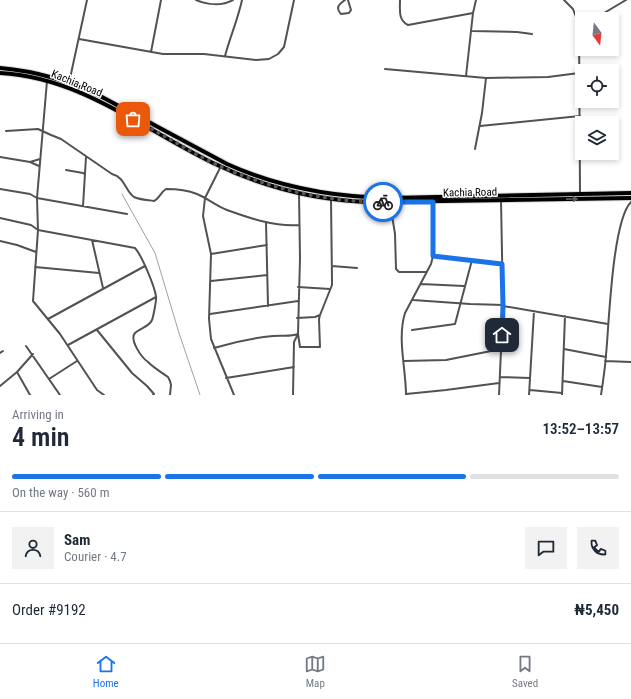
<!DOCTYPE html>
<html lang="en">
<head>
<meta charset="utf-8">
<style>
  body { margin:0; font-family:"Roboto Condensed",sans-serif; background:#f2f2f3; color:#1f2937; height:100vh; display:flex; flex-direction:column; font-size:15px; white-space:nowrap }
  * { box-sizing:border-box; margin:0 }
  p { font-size:13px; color:#747a83 }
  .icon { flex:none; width:22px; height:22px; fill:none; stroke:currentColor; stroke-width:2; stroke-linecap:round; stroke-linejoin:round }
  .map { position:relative; height:395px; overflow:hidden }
  .drawer { display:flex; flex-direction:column; background:#fff; flex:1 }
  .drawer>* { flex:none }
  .needle { width:26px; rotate:165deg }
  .controls { position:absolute; left:575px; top:12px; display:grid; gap:8px }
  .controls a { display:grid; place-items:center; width:44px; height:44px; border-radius:0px; background:#fff; box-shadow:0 2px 6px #0003; font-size:20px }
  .pin { position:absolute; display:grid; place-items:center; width:34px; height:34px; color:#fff; margin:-17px; border-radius:8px; box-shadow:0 2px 6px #0006 }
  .courier { position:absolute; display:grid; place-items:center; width:40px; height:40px; margin:-20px; border:3px solid #1a73e8; border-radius:50%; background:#fff; color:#222; box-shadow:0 1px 5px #0007 }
  .head em { font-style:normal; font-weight:600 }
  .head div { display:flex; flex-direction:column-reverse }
  .head { display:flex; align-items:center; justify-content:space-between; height:68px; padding:0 12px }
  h1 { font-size:26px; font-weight:600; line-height:30px }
  .bar { display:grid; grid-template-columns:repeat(4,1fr); gap:6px 4px; align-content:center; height:48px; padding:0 12px }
  .bar i { height:5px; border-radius:3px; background:#e0e1e3 }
  .bar .on { background:#1a73e8 }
  .bar p { grid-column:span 4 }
  .line { display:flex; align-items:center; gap:10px; padding:0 12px; border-top:1px solid #e0e1e3 }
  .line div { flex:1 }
  .round { display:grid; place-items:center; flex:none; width:42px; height:42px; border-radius:0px; background:#f2f2f3 }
  .menu { display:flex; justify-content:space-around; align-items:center; height:56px; border-top:1px solid #e0e1e3; background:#fff; font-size:11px; color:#747a83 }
  .menu a { display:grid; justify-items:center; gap:2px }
  .menu .on { color:#1a73e8 }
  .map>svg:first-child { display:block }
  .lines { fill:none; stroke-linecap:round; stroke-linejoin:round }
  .stream { stroke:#a0a0a0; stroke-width:1 }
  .highway-casing { stroke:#dbdbdb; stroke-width:6 }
  .street { stroke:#525252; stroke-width:2 }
  .highway { stroke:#000; stroke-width:4 }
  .oneway { fill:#595959 }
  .done { stroke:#595959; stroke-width:4; stroke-dasharray:0 7.2 }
  .route { stroke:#1a73e8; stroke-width:5 }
  .labels { text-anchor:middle; stroke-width:3; stroke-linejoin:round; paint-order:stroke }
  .street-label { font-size:11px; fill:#000; stroke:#fff }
</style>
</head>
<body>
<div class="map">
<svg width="631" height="395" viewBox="0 0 631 395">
  <rect width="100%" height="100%" fill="#fff"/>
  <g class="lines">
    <path class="stream" d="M 122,194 L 155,253 L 179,333 L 200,395"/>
    <defs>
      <path id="highway" d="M 0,68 C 35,71 70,81 102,97 L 227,164 C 278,187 333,197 389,198 L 631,193
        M 0,73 C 80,77 143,129 213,163 C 263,187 317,201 373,202 L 631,198"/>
    </defs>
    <use href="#highway" class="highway-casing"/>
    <path class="street" d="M 196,0 C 208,5 222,6 233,0
      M 345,0 C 339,4 335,8 341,14 L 349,13 L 351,10 L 348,0
      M 400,0 C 400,10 398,20 408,25 L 473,13
      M 564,0 L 573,9 L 579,25 L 580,194
      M 594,19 L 626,0
      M 472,31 L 517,32 L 532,34
      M 79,39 L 163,54 L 204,54 L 256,60 L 269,59 L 278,54 L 284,47 L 294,0
      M 151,52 L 161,0
      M 225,56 C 230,37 238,19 242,0
      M 385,69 L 486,78 L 548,77 L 579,73
      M 466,76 L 473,13 L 476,0
      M 47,81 L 37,198 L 38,230 L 33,301 L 60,334 L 97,390 L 104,395
      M 69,83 L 87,0
      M 480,126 L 580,116
      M 6,131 L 38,129 L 51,135 L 61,139 L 112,174 C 125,177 125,191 134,197 C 140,200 148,200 154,201 C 159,199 161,192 166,189 C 176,189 187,190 197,194 C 207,198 216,206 227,210 C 249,218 275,227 299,225
      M 475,149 L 482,113 L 486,78
      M 0,157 L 30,162 L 39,166
      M 30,162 L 40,159
      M 221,166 L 205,198 L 203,216 L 211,254 L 209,319 L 211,339 L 234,395
      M 66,170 L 83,173 L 85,174
      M 0,189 L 30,194 L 37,198 L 127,214
      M 390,203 L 395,234 L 396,269 L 399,272 L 426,272
      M 83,206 L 86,157
      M 0,218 L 31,225 L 38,230 L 135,248 C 142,256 154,285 156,296 C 157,298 153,318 152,320 C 149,327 140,328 135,333 C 129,340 142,358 148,362 C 154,368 161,372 168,377 L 170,381 L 171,385 L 170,395
      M 266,222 L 268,306
      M 92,240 L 103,288
      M 0,241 L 17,245 L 36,252
      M 211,254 L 267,245
      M 433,256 L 502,264
      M 332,266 L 357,268
      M 35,267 L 99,273
      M 211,281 L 267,275
      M 421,284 L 464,286
      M 298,287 L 330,289
      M 413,300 L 470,304 L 503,305
      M 503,306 L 608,324
      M 210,314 L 298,301
      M 297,318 L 315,317 L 320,315 L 332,285 L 332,280 L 331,200
      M 48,319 L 145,266
      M 97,330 L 132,373 L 147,386 L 154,394 L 153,395
      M 412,330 L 455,324 L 472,260
      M 68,345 L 156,297
      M 26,346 L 60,395
      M 214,348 C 234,342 253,338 273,336 C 282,335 290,337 298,334 L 300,347 L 320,347 L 319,319 L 320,315
      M 564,349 L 606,357
      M 0,353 L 3,351
      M 404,361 L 446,360 L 501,349
      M 605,361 L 631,362
      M 17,372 L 33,354
      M 500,377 L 530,378
      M 226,378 L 294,367
      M 49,379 L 77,361
      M 563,381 L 602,387
      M 0,386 L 17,372 L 30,395
      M 530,390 L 562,393
      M 406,394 L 446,390 L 499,383
      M 293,395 L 294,342 L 298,334 L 300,258 L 299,193
      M 406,395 C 406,368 397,339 405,313 L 431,264 L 433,256 L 433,201
      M 499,395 L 503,306 L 501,200
      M 529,395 L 534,311
      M 562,395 L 565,316
      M 601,395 C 603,382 605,369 606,355 C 609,326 612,221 631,202"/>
    <use href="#highway" class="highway"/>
  </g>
  <defs><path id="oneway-solid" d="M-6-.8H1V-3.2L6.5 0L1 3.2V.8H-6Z"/></defs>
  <use class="oneway" href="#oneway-solid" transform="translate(572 199) rotate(-1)"/>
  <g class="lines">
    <path class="done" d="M 133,119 C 160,133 186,149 213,163 C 267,188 324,202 383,202"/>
    <path class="route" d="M 383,202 L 433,202 L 433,256 L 502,264 L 503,306 L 502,335"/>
  </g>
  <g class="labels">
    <g class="street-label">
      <text transform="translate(77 83) rotate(22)" y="4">Kachia Road</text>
      <text transform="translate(470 192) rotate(-1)" y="4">Kachia Road</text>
    </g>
  </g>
</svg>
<div class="controls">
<a><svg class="needle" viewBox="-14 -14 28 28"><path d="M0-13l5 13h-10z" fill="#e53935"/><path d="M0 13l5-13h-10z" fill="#747a83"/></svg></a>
<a><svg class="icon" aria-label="locate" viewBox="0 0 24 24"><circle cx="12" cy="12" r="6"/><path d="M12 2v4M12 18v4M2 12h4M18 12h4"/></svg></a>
<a><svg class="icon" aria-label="layers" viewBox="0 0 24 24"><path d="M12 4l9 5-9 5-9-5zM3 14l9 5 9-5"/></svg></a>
</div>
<div class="pin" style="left:133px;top:119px;background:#ea580c"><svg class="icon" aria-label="bag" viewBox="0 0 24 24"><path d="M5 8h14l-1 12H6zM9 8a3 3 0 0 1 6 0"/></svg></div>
<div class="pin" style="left:502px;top:335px;background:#1f2937"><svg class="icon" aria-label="home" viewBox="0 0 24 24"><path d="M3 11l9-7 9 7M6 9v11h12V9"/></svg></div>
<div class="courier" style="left:383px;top:202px"><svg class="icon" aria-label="bike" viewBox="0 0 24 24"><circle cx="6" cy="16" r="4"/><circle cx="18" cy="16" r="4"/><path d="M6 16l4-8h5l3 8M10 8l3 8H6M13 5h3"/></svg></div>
</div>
<section class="drawer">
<div class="head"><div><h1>4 min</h1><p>Arriving in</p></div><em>13:52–13:57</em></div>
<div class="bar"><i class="on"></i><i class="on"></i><i class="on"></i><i></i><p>On the way · 560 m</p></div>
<div class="line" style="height:72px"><a class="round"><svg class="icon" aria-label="person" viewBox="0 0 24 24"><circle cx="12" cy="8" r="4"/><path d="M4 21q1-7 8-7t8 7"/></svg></a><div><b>Sam</b><p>Courier · 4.7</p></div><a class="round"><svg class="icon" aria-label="chat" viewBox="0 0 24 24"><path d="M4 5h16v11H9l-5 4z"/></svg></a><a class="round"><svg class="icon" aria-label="phone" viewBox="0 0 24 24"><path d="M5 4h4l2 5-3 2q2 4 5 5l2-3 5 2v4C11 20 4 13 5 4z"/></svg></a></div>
<div class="line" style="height:52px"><div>Order #9192</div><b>₦5,450</b></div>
</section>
<nav class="menu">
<a class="on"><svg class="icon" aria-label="home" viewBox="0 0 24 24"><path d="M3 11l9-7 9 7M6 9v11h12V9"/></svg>Home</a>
<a><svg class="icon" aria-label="map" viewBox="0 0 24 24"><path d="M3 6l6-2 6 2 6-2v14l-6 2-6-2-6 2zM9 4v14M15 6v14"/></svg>Map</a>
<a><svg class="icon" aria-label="saved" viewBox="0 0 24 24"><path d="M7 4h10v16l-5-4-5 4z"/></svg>Saved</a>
</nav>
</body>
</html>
